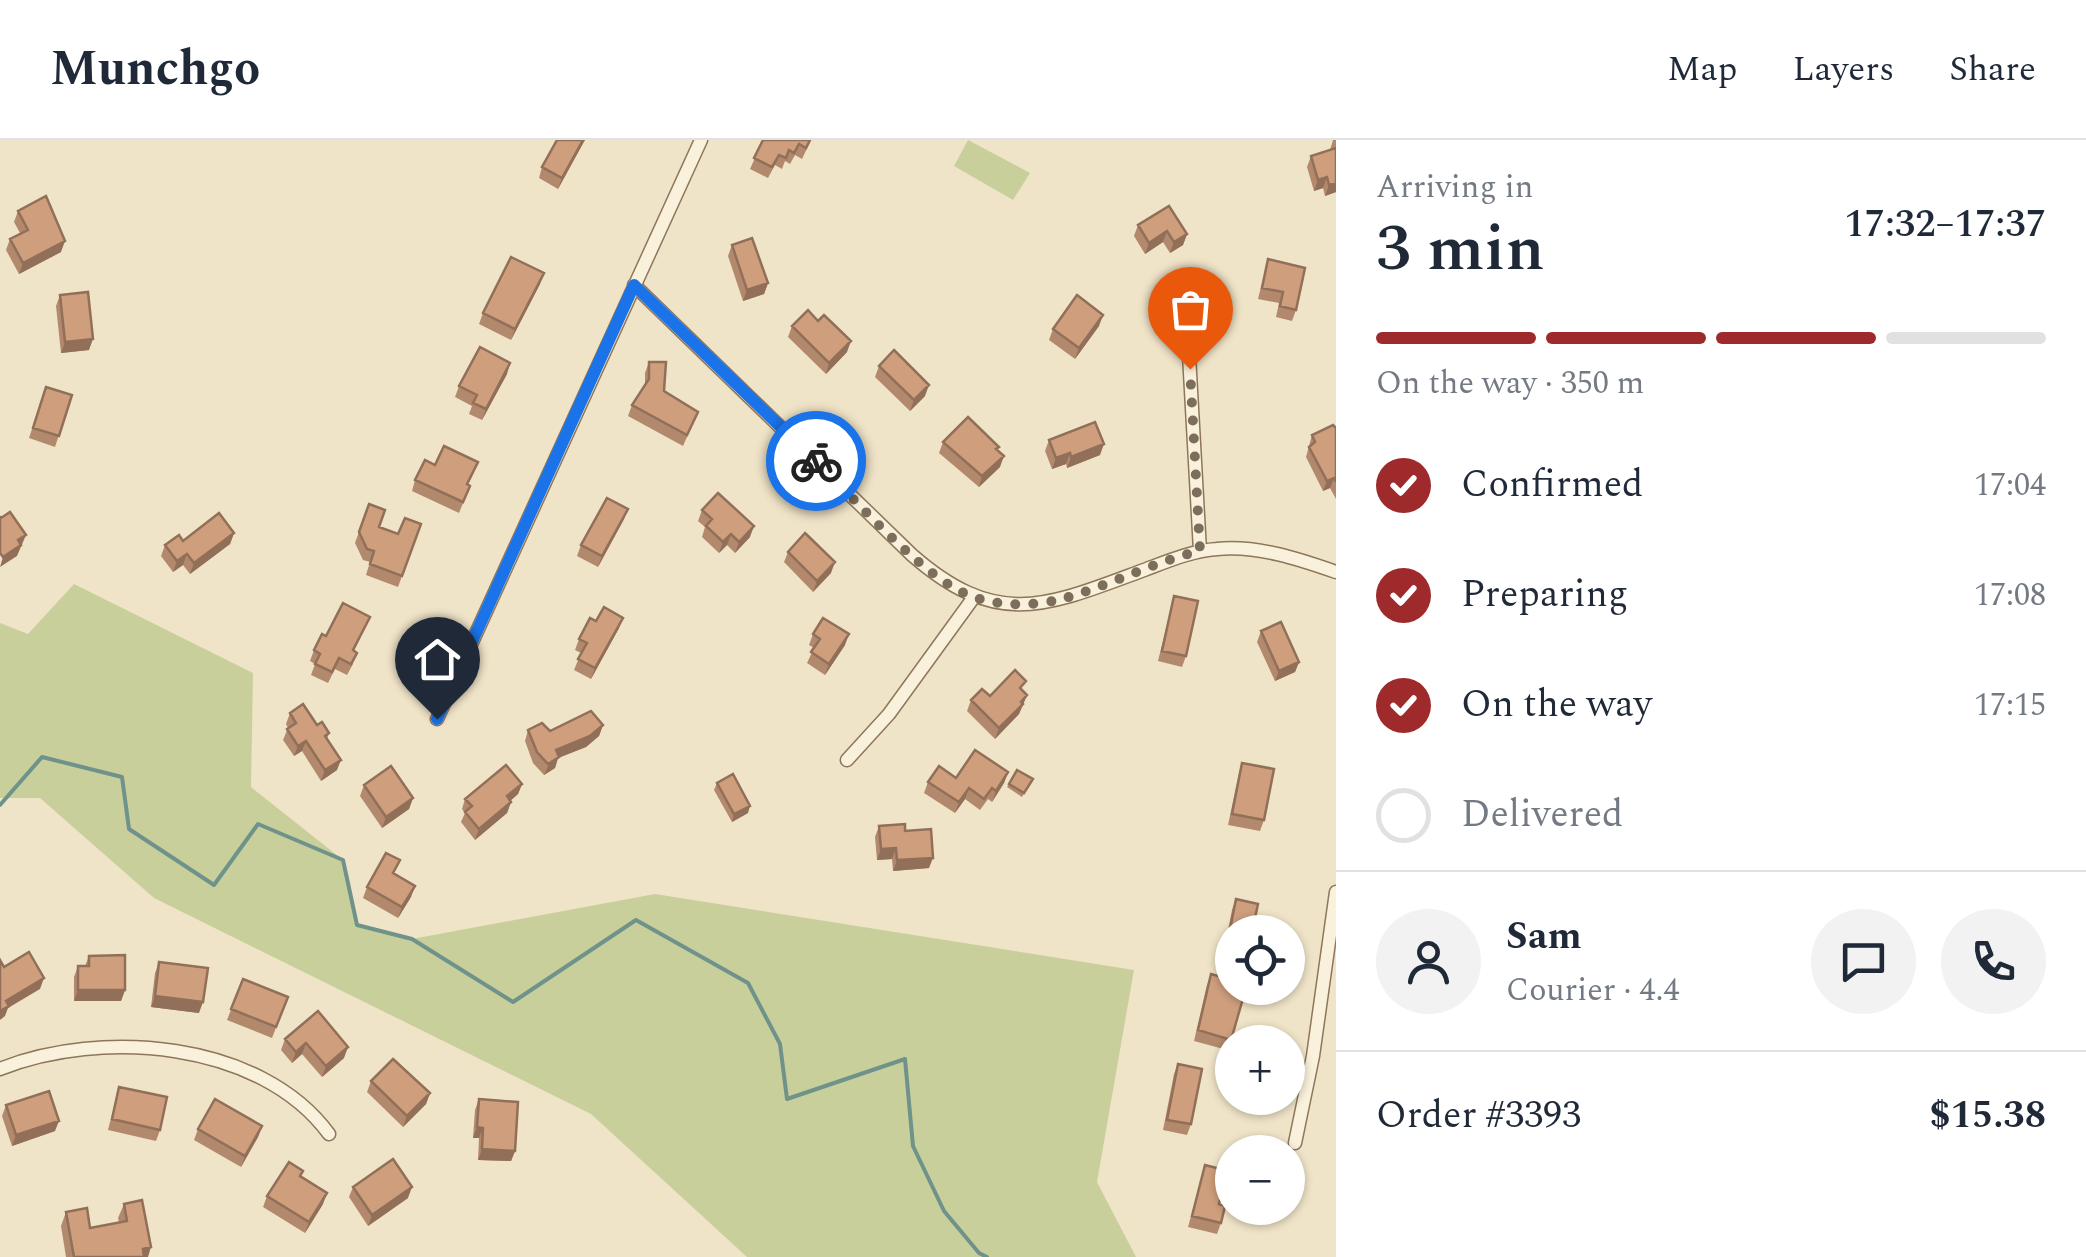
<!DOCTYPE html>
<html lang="en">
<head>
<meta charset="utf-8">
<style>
  body { margin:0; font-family:Spectral,serif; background:#f2f2f3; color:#1f2937; height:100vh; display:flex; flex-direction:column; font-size:38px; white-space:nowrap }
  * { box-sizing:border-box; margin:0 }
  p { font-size:32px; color:#747a83 }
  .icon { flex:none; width:55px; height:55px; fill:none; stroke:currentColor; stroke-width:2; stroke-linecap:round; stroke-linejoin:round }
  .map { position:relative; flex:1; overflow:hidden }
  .drawer { display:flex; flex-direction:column; background:#fff; width:750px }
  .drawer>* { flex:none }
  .fabs { position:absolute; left:1215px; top:775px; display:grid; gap:20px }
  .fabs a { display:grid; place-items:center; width:90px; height:90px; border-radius:50%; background:#fff; box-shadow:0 2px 8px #0004; font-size:50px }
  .pin { position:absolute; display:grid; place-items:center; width:85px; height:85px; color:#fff; margin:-102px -42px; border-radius:50% 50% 50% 0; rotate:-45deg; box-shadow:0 0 10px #0007 }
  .pin .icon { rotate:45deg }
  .courier { position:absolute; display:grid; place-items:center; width:100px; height:100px; margin:-50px; border:8px solid #1a73e8; border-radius:50%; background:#fff; color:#222; box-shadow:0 2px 12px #0007 }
  .headline em { font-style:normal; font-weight:600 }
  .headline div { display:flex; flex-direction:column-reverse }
  .headline { display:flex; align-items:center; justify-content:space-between; height:170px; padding:0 40px }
  h1 { font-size:65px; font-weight:600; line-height:75px }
  .bar { display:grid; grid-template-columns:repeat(4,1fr); gap:15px 10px; align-content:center; height:120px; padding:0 40px }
  .bar i { height:12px; border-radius:8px; background:#e0e1e3 }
  .bar .active { background:#9e2a2b }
  .bar p { grid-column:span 4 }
  .line { display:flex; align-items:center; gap:25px; padding:0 40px; border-top:2px solid #e0e1e3 }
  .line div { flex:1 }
  .round { display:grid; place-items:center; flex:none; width:105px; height:105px; border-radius:52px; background:#f2f2f3 }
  ol { padding:0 40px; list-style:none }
  li { display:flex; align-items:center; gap:30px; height:110px }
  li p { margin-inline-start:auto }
  li .icon { padding:10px; border-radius:50%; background:#9e2a2b; color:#fff; stroke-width:4 }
  li:last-child { color:#747a83 }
  li i { width:55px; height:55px; border:5px solid #e0e1e3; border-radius:50% }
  header { display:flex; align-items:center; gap:60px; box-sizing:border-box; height:140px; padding:0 50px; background:#fff; border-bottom:2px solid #e0e1e3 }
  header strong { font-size:48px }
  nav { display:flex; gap:55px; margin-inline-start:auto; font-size:35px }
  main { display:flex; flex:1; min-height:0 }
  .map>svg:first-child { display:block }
  .green { fill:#c9cf9b }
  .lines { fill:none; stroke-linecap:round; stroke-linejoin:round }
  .stream { stroke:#6f938a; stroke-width:4 }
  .street-casing { stroke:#8d765c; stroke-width:15 }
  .street { stroke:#faf1dc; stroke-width:12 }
  .wall { fill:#b2896c }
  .shaded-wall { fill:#916f58 }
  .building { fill:#cf9f7d; stroke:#916f58; stroke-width:2.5 }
  .done { stroke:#7c6e5b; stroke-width:10; stroke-dasharray:0 18 }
  .route { stroke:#1a73e8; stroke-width:12 }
</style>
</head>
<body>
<header>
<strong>Munchgo</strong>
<nav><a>Map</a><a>Layers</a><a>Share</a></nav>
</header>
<main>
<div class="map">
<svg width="1336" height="1117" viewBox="0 0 1336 1117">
  <rect width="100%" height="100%" fill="#f0e4c8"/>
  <path class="green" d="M 968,0 L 1030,33 L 1013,60 L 954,26 Z
    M 74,444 L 253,533 L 251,647 L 343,720 L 358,785 L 412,799 L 655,754 L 1134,830 L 1097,1042 L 1136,1117 L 747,1117 L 591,974 L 154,758 L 40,658 L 0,658 L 0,483 L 28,494 Z"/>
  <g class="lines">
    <path class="stream" d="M 0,665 L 42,617 L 122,637 L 129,689 L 214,745 L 258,684 L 343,720 L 357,785 L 412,799 L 513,862 L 636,780 L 748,843 L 780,904 L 787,959 L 905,919 L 913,1006 L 944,1071 L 979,1113 L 987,1117"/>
    <defs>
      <path id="street" d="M 634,145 L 912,415 C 998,490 1047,466 1144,430 C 1168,421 1191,411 1217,409 C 1257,405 1299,419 1336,432
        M 1187,179 L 1200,411
        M 437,579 L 701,0
        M 847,620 L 889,574 L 974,457
        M 0,929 C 100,889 260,900 329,994
        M 1295,1003 L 1313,916 L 1336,752"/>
    </defs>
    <use href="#street" class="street-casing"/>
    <use href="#street" class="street"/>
  </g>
  <path class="wall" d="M 557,0 L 585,0 L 558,49 L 539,38 L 542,27 Z
    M 763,0 L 811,0 L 802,19 L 795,15 L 790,24 L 785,21 L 782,29 L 775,25 L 768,38 L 750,29 Z
    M 1333,0 L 1336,0 L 1336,52 L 1325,56 L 1323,48 L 1314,51 L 1307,27 L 1311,16 L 1330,10 Z
    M 18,71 L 61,112 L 19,134 L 6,110 L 10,99 L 20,93 L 14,82 Z
    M 1138,85 L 1187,94 L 1183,105 L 1170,113 L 1163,102 L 1145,114 L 1134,96 Z
    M 732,105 L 768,143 L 764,154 L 743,161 L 728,116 Z
    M 1268,119 L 1296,170 L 1292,181 L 1276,177 L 1279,163 L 1258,159 Z
    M 540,144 L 511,200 L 479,184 L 483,173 Z
    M 60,155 L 89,210 L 61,213 L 56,166 Z
    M 792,186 L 847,212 L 826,234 L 788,197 Z
    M 1099,186 L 1075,219 L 1049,200 L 1053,189 Z
    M 649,222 L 664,251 L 698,272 L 683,306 L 628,276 L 632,265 L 645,245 L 645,233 Z
    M 879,226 L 925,256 L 910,271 L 875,237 Z
    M 507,234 L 482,280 L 469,274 L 472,266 L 455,257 L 459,246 Z
    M 46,247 L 72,255 L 55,307 L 29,298 Z
    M 1336,288 L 1336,359 L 1330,348 L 1323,351 L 1306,317 L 1312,295 Z
    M 1049,300 L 1100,315 L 1067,328 L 1066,324 L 1052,329 L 1045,311 Z
    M 943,302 L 999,307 L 998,311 L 1000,327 L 979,347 L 939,313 Z
    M 435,325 L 474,332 L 468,345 L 470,346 L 459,373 L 412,351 L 415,340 Z
    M 369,364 L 379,387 L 398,394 L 421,384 L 398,447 L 366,435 L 370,422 L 363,420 L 355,403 Z
    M 702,370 L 750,397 L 735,413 L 727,405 L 719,413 L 702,397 L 705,387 L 698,381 Z
    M 624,379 L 598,427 L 577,416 L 581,405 Z
    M 234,393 L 230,404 L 190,434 L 183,425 L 173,432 L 161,416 L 165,405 L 183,401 Z
    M 788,412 L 831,433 L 813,452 L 784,422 Z
    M 1174,456 L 1186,516 L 1182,527 L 1158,521 Z
    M 370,477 L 354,511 L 353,524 L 347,535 L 335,529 L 328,543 L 311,535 L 315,524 L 310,521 L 314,510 L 326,496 Z
    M 596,481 L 619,488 L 591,539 L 574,530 L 581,513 L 575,510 L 579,499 Z
    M 1261,491 L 1299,522 L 1295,532 L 1275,541 L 1257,502 Z
    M 813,494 L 845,505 L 825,535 L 807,523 L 814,508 L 809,505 Z
    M 1023,551 L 1027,555 L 1019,574 L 995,599 L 967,571 L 971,560 Z
    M 290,573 L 317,585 L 329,593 L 327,599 L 337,630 L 321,641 L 302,611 L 294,616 L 283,600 L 288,588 L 286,584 Z
    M 603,585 L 599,596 L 586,607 L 558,618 L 555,628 L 544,635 L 533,623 L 525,601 L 528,590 L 550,591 Z
    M 1242,623 L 1264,680 L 1260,691 L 1228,685 L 1239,633 Z
    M 1008,632 L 1004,643 L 992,662 L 988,659 L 980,670 L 965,659 L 955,673 L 924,653 L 928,642 Z
    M 1033,639 L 1022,657 L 1007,647 L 1009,644 Z
    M 717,643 L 748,673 L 732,682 L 714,650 Z
    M 522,644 L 518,654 L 510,661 L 511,662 L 507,673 L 475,700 L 461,682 L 465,673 L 462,669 L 465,659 Z
    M 364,645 L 413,658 L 409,669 L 382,688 L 360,656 Z
    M 879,686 L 905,691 L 929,728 L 893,731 L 892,719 L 877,720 L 875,697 Z
    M 394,734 L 411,757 L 398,778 L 363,758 L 367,747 Z
    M 1236,759 L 1232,792 L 1232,817 L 1223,815 L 1232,770 Z
    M 89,816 L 125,850 L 121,861 L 74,861 L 74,837 L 78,826 L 85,826 Z
    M 159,822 L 199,873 L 151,867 L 155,833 Z
    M 1211,834 L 1231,900 L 1227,910 L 1194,901 L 1207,845 Z
    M 243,839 L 288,857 L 272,898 L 227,880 Z
    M 318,871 L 344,918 L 322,937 L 302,914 L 292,923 L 281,910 L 285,899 Z
    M 1178,924 L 1191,984 L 1187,995 L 1163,990 L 1174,934 Z
    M 371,941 L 430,953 L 426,964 L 403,987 L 367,952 Z
    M 119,947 L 160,990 L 156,1001 L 108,990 Z
    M 479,959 L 515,1011 L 511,1021 L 478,1020 L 479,998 L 473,998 L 475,970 Z
    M 6,965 L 55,991 L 12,1006 L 2,976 Z
    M 262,986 L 258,997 L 241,1027 L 194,1000 L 198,989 Z
    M 1205,1025 L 1219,1064 L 1221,1083 L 1217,1094 L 1188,1087 Z
    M 353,1047 L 408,1058 L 368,1086 L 349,1057 Z
    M 267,1056 L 323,1064 L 305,1093 L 263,1067 Z
    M 124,1064 L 148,1117 L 66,1117 L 61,1086 L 66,1072 L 90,1088 L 119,1082 L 118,1078 Z"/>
  <path class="shaded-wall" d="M 583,0 L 585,0 L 583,3 L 558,49 L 562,38 Z
    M 1327,37 L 1323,48 L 1314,51 L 1318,40 Z
    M 1336,43 L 1336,52 L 1325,56 L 1329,45 Z
    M 1167,91 L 1163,102 L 1145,114 L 1149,103 Z
    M 1187,94 L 1183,105 L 1170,113 L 1174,102 Z
    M 65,101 L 61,112 L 19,134 L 23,123 Z
    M 544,133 L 540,144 L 511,200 L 515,189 Z
    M 768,143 L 764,154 L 743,161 L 747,150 Z
    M 1103,175 L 1099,186 L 1075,219 L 1079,208 Z
    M 93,199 L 89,210 L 61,213 L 65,202 Z
    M 851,201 L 847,212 L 826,234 L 829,223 Z
    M 510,223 L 507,234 L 482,280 L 486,269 Z
    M 929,245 L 925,256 L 910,271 L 914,260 Z
    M 1104,304 L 1100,315 L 1067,328 L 1071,317 Z
    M 1070,313 L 1066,324 L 1052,329 L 1056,318 Z
    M 1004,316 L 1000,327 L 979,347 L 982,336 Z
    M 1334,338 L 1330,348 L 1323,351 L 1327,341 Z
    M 628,369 L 624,379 L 598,427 L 602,416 Z
    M 754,386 L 750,397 L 735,413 L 739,402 Z
    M 234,393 L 230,404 L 190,434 L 194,423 Z
    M 731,394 L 727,405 L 719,413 L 723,402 Z
    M 26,395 L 17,416 L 0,427 L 3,417 L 18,400 Z
    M 187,414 L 183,425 L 173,432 L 177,421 Z
    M 835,422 L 831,433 L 813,452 L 817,441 Z
    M 623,478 L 619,488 L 591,539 L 595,528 Z
    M 849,494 L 845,505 L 825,535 L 829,524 Z
    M 1299,522 L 1295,532 L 1275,541 L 1279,531 Z
    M 1027,555 L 1019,574 L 995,599 L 999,588 Z
    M 603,585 L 599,596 L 586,607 L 558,618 L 555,628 L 544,635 L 556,610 Z
    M 306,601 L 302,611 L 294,616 L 298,606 Z
    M 341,620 L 337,630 L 321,641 L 325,630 Z
    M 1008,632 L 1004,643 L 992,662 L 996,651 Z
    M 522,644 L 518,654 L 503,667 L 507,656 Z
    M 969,648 L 965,659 L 955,673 L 959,662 Z
    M 413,658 L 409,669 L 382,688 L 386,677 Z
    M 511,662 L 507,673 L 475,700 L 479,689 Z
    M 750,666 L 748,673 L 732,682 L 734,674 Z
    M 896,708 L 892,719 L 877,720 L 881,709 Z
    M 933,718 L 929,728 L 893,731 L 897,720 Z
    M 415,746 L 411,757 L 398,778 L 402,767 Z
    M 44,838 L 40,849 L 8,868 L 5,876 L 0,880 L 0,871 L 6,861 Z
    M 78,850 L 125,850 L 121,861 L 74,861 Z
    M 155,856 L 203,862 L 199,873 L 151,867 Z
    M 306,903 L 302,914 L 292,923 L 296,912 Z
    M 348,907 L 344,918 L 322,937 L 326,926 Z
    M 430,953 L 426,964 L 403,987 L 407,976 Z
    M 59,981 L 55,991 L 12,1006 L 16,995 Z
    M 262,986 L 258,997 L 241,1027 L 245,1016 Z
    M 477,987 L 483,988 L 479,998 L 473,998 Z
    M 482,1009 L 515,1011 L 511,1021 L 478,1020 Z
    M 412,1047 L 408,1058 L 368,1086 L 372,1075 Z
    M 327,1053 L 323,1064 L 305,1093 L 309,1082 Z
    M 151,1107 L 148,1117 L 140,1117 L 143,1109 Z"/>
  <path class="building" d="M 557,0 L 583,0 L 562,38 L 542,27 Z
    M 763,0 L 810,0 L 806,8 L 799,4 L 794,13 L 789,10 L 786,18 L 779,15 L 772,27 L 754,18 Z
    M 1336,8 L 1336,43 L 1329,45 L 1327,37 L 1318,40 L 1311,16 Z
    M 46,56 L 65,101 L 23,123 L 10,99 L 28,90 L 18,71 Z
    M 1169,66 L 1187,94 L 1174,102 L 1167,91 L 1149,103 L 1138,85 Z
    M 752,98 L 768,143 L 747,150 L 732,105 Z
    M 511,117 L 544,133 L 515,189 L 483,173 Z
    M 1268,119 L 1305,128 L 1296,170 L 1280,166 L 1283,152 L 1262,148 Z
    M 88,152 L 93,199 L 65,202 L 60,155 Z
    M 1077,155 L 1103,175 L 1079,208 L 1053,189 Z
    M 808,170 L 818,181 L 824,175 L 851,201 L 829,223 L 792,186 Z
    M 480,207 L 510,223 L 486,269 L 473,263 L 477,255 L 459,246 Z
    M 894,210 L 929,245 L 914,260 L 879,226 Z
    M 649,222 L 666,222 L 664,251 L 698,272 L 687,295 L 632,265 L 649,239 Z
    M 46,247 L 72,255 L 59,296 L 33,288 Z
    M 968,277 L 999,307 L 996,309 L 1004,316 L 982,336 L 943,302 Z
    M 1095,282 L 1104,304 L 1071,317 L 1070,313 L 1056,318 L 1049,300 Z
    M 1333,285 L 1336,288 L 1336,342 L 1334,338 L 1327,341 L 1309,307 L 1315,302 L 1312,295 Z
    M 444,306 L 478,322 L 467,344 L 470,346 L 463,362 L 415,340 L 425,320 L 435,325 Z
    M 718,353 L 754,386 L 739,402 L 731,394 L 723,402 L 706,386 L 712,379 L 702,370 Z
    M 607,358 L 628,369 L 602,416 L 581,405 Z
    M 369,364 L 385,370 L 379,387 L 398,394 L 405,378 L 421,384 L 402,436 L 370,424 L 374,411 L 367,409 L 359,392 Z
    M 10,372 L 26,395 L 18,400 L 21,405 L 3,417 L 0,413 L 0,377 L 1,378 Z
    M 219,373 L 234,393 L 194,423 L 187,414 L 177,421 L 165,405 L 179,395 L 183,401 Z
    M 805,393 L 835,422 L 817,441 L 788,412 Z
    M 1174,456 L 1198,461 L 1186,516 L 1162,511 Z
    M 343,463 L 370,477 L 353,510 L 357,513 L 351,524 L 339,518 L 332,532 L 315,524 L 320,514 L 314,510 L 322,494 L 326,496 Z
    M 604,467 L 623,478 L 595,528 L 578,519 L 587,503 L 579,499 L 590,478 L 596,481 Z
    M 823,478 L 849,494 L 829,524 L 811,512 L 820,499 L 813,494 Z
    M 1281,482 L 1299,522 L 1279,531 L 1261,491 Z
    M 1015,530 L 1026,541 L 1020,548 L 1027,555 L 1021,562 L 1023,564 L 999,588 L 971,560 L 982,549 L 990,556 Z
    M 303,564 L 317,585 L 322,582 L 329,593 L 325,596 L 341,620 L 325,630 L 306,601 L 298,606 L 287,589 L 296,583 L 290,573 Z
    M 591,571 L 603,585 L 590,596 L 556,610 L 559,617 L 548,624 L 537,612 L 528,590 L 542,583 L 550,591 Z
    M 975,610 L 1008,632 L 996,651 L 992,648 L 984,659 L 969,648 L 959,662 L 928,642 L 939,626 L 956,638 Z
    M 1242,623 L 1274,629 L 1264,680 L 1232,674 Z
    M 506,625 L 522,644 L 507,656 L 511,662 L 479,689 L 465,672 L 472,666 L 465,659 Z
    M 391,626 L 413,658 L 386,677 L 364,645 Z
    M 1017,630 L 1033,639 L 1024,653 L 1009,644 Z
    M 733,634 L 750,666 L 734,674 L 717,643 Z
    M 905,684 L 905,691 L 931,689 L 933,718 L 897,720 L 896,708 L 881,709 L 879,686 Z
    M 386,713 L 400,720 L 393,733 L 415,746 L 402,767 L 367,747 Z
    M 1236,759 L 1258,764 L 1252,792 L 1232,792 L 1232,805 L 1227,804 Z
    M 29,812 L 44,838 L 6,861 L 9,866 L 0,871 L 0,820 L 4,827 Z
    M 125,815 L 125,850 L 78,850 L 78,826 L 89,826 L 89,816 Z
    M 159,822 L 208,828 L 203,862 L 155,856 Z
    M 1211,834 L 1232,840 L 1232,848 L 1246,848 L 1231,900 L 1198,890 Z
    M 243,839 L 288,857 L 276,887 L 231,869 Z
    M 318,871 L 348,907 L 326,926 L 306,903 L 296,912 L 285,899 Z
    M 393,919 L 430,953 L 407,976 L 371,941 Z
    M 1178,924 L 1202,929 L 1191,984 L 1167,980 Z
    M 119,947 L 167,957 L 160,990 L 112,979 Z
    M 49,951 L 59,981 L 16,995 L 6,965 Z
    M 215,959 L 262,986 L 245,1016 L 198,989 Z
    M 479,959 L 518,962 L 515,1011 L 482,1009 L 483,988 L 477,987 Z
    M 393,1019 L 412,1047 L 372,1075 L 353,1047 Z
    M 289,1022 L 303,1031 L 300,1036 L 327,1053 L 309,1082 L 267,1056 Z
    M 1205,1025 L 1228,1031 L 1219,1064 L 1225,1066 L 1221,1083 L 1192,1076 Z
    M 142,1060 L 151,1107 L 143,1109 L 144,1117 L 74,1117 L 66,1072 L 87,1068 L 90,1088 L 127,1081 L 124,1064 Z"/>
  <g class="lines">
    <path class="done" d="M 816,321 C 854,358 924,439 971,456 C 999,467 1035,466 1062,459 C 1109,446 1153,422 1200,411 L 1190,229"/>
    <path class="route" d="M 437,579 L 634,145 L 816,321"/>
  </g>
</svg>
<div class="fabs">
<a><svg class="icon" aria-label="locate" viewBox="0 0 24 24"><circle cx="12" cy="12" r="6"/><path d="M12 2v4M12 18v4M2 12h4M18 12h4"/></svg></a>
<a>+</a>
<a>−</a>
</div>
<div class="pin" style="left:1190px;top:229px;background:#ea580c"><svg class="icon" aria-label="bag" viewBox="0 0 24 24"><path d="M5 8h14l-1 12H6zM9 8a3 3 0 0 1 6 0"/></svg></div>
<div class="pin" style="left:437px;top:579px;background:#1f2937"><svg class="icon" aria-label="home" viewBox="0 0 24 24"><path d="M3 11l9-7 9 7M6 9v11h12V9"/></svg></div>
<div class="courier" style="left:816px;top:321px"><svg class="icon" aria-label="bike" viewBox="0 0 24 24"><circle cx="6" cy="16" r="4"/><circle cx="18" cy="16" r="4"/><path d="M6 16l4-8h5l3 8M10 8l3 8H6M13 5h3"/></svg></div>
</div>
<section class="drawer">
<div class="headline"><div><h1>3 min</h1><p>Arriving in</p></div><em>17:32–17:37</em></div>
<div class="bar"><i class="active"></i><i class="active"></i><i class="active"></i><i></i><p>On the way · 350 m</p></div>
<ol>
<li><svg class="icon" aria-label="check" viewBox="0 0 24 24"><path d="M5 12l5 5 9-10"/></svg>Confirmed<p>17:04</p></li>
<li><svg class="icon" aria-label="check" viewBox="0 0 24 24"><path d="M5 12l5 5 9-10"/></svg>Preparing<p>17:08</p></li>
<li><svg class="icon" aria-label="check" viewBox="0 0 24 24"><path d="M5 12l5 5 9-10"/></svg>On the way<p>17:15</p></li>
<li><i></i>Delivered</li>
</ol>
<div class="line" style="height:180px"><a class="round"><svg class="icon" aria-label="person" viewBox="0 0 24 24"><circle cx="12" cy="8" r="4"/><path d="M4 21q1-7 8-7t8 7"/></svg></a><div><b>Sam</b><p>Courier · 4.4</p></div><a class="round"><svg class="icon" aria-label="chat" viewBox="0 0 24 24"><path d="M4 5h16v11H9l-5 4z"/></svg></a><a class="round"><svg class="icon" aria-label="phone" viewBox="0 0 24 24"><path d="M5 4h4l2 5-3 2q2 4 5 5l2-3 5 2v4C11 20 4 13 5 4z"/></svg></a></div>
<div class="line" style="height:130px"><div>Order #3393</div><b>$15.38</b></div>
</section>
</main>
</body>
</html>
